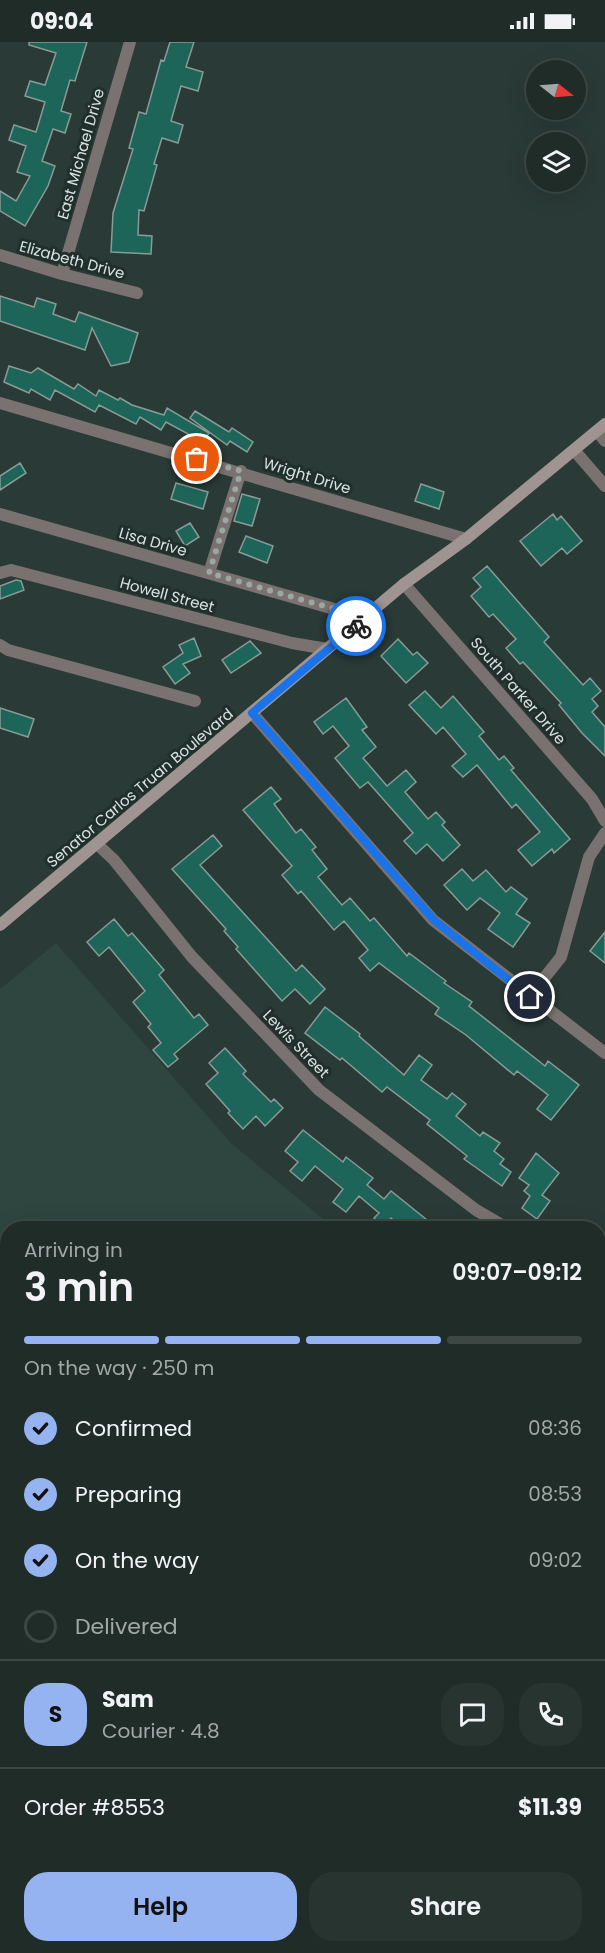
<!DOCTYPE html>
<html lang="en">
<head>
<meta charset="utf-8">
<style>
  body { margin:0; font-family:Poppins,sans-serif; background:#283430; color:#f1f3f6; height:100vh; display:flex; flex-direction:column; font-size:22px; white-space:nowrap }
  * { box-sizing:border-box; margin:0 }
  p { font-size:20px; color:#a2a7a8 }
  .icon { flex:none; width:33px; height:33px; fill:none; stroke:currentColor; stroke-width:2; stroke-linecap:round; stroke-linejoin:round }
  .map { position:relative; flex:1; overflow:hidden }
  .details { position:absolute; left:0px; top:1179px; width:606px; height:732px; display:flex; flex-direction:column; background:#202c28; border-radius:24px 24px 0 0; box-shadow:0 6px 24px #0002,0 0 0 2px #3d4845 }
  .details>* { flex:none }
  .needle { width:39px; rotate:107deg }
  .fabs { position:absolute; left:526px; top:18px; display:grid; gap:12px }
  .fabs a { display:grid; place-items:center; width:60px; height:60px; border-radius:50%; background:#202c28; box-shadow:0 6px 24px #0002,0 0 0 2px #3d4845; font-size:30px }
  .pin { position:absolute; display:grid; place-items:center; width:51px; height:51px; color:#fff; margin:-26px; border:3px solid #fff; border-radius:50%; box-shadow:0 2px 6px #0007 }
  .courier { position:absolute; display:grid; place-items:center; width:60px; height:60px; margin:-30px; border:4px solid #1a73e8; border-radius:50%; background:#fff; color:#222; box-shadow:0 2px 8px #0007 }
  .overview em { font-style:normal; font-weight:600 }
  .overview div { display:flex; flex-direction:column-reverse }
  .overview { display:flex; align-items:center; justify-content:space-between; height:102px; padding:0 24px }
  h1 { font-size:39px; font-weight:600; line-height:45px }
  .bar { display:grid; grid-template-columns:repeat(4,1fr); gap:9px 6px; align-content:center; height:72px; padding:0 24px }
  .bar i { height:8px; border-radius:4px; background:#3d4845 }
  .bar .current { background:#95b2f1 }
  .bar p { grid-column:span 4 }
  .line { display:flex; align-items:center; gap:15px; padding:0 24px; border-top:2px solid #3d4845 }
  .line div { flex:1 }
  .round { display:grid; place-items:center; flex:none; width:63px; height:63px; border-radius:24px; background:#283430 }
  ol { padding:0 24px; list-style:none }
  li { display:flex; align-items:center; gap:18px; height:66px }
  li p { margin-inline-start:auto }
  li .icon { padding:6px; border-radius:50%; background:#95b2f1; color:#111; stroke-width:4 }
  li:last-child { color:#a2a7a8 }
  li i { width:33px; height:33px; border:3px solid #3d4845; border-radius:50% }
  .button { display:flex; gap:12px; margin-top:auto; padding:12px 24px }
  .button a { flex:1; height:69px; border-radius:24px; background:#95b2f1; color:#111; font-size:24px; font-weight:600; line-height:69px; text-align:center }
  .button a+a { background:#283430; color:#f1f3f6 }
  .status { display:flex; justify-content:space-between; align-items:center; height:42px; padding:0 30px; background:#202c28; direction:ltr }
  .status svg { height:16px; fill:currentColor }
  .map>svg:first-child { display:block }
  .built { fill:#2e4540 }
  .building { fill:#1e6559; stroke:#899b97; stroke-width:1.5 }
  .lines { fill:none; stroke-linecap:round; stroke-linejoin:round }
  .service { stroke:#7a7271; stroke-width:8 }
  .minor { stroke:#7a7271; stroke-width:12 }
  .tertiary { stroke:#7a7271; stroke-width:12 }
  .secondary { stroke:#a09492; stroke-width:12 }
  .motorway { stroke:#d8c5c2; stroke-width:18 }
  .done { stroke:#9ca7a4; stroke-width:6; stroke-dasharray:0 10.8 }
  .route { stroke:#1a73e8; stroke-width:8 }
  .labels { text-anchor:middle; stroke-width:6; stroke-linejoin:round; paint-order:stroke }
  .street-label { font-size:15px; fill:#d9e2e0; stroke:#202f2c }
</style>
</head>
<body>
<div class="status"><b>09:04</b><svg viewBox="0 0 49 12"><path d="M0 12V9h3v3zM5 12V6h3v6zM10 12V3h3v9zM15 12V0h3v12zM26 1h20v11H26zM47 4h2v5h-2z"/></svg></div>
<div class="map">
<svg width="605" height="1911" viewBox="0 0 605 1911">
  <rect width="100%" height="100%" fill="#2a3a36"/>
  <path class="built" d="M 56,901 L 231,1101 L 334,1186 L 8,1186 L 8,1533 L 0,1540 L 0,947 Z"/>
  <path class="building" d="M 29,0 L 87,0 L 75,39 L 70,38 L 61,69 L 71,72 L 65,91 L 53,87 L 42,119 L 55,124 L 48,144 L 25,184 L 0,169 L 0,149 L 16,159 L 30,134 L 17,130 L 26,104 L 9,98 L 14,83 L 36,90 L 45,60 L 25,54 L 30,39 L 45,43 L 56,11 L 29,3 Z
    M 170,0 L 194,0 L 186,25 L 203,30 L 198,49 L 181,44 L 171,79 L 183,83 L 178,101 L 162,96 L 154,122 L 157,123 L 144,169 L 139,168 L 138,193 L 152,194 L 151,212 L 111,210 L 113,171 L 133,107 L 129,106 L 139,70 L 146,72 L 161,18 L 164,19 Z
    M 0,254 L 34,265 L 37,256 L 56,262 L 53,272 L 75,280 L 79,270 L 138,291 L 129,320 L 111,324 L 92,286 L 85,308 L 0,279 Z
    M 9,324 L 31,331 L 38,326 L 74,347 L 78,342 L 96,354 L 99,348 L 118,358 L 120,356 L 132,363 L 164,373 L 167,366 L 209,391 L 203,400 L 166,380 L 161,388 L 140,375 L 136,382 L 99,363 L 95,370 L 55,348 L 50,358 L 31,347 L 29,351 L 4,340 Z
    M 195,369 L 229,390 L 232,386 L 253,400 L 247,410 L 230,399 L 227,403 L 190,376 Z
    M 20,421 L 26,431 L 0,448 L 0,434 Z
    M 176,441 L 208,450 L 203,467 L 171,457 Z
    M 421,442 L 444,450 L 439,467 L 415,459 Z
    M 242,452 L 260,457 L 252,484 L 234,479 Z
    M 553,472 L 557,478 L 561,474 L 582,499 L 567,512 L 562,506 L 541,524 L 520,499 Z
    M 190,481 L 199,495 L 185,504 L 176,489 Z
    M 246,494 L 273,504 L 267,521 L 239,510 Z
    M 487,524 L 549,595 L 544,600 L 583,643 L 590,636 L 601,649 L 592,657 L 598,664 L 592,670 L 605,685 L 605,714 L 582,691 L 559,663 L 561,661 L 523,620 L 520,622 L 506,606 L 516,597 L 493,572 L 489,575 L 471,554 L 481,545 L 473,536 Z
    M 16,538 L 21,539 L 24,548 L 0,557 L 0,544 Z
    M 194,596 L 201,614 L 183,622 L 190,631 L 175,642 L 163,625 L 183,611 L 179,603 Z
    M 398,597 L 413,613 L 417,610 L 428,621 L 406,641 L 381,614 Z
    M 250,599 L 261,611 L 231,631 L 222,618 Z
    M 425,649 L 441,666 L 453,654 L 484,690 L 479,694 L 499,718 L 504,714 L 514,726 L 511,728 L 570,797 L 554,811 L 552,807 L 532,824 L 518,808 L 540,790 L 516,762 L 512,766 L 477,723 L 463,735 L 452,724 L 466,712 L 443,685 L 436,692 L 409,663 Z
    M 346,656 L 367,685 L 362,688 L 376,705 L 363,716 L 387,744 L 406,728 L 416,740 L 405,750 L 428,777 L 436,770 L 445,780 L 442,783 L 460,803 L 443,819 L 427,802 L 416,812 L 404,799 L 413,791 L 368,740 L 360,746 L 335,716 L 349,704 L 333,684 L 323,692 L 314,680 Z
    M 0,666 L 34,677 L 28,695 L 0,686 Z
    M 271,745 L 281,757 L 274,762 L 296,791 L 301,787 L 316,805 L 312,808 L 327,827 L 318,835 L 342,863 L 350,856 L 370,879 L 374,876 L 407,914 L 409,911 L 446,939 L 444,941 L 472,960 L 469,964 L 545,1024 L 548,1019 L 579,1043 L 551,1078 L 537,1067 L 548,1053 L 517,1029 L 514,1033 L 466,993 L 435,972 L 439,966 L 379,921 L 370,929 L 359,916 L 368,908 L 344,879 L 334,888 L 301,849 L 298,852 L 282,833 L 292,824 L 243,768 Z
    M 213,793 L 222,804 L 200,823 L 296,929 L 302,923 L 325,947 L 310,962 L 295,947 L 282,959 L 236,907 L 238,905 L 224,889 L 226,887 L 172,827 Z
    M 462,827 L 473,839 L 486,828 L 506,850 L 511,845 L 527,857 L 516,872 L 530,881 L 513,905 L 488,887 L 500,871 L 480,856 L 467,868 L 444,843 Z
    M 114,877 L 128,894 L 132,891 L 164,928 L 159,933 L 194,976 L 199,972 L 208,983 L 174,1012 L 178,1017 L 168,1025 L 153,1008 L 161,1001 L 148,985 L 151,982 L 133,960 L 145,949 L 109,905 L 99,914 L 87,900 Z
    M 605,890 L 605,921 L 590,909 Z
    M 325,965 L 360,992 L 359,994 L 404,1033 L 419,1013 L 432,1023 L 421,1038 L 447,1057 L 452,1051 L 466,1062 L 456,1074 L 480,1094 L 483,1090 L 500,1101 L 494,1109 L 504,1117 L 500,1122 L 511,1130 L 502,1144 L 464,1117 L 467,1114 L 427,1082 L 430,1078 L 387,1045 L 382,1050 L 342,1016 L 340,1018 L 305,991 Z
    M 225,1006 L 246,1029 L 243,1032 L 271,1060 L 274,1057 L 283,1066 L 265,1084 L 256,1074 L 243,1087 L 228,1071 L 230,1069 L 206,1042 L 218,1031 L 209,1021 Z
    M 303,1088 L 343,1120 L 346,1115 L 373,1136 L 367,1143 L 384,1157 L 391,1149 L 437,1186 L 403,1186 L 391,1176 L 384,1185 L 374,1176 L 379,1171 L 359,1154 L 346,1170 L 333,1160 L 343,1147 L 315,1124 L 302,1139 L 290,1129 L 298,1120 L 285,1109 Z
    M 536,1111 L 559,1131 L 542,1153 L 550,1159 L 537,1177 L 522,1166 L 530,1154 L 524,1149 L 529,1143 L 519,1136 Z"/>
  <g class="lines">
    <path class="service" d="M 0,1203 L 8,1212"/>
    <path class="minor" d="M 0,213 L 62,232 L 137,251
      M 62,232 L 130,0
      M 0,361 L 466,497
      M 597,389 L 605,399
      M 574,408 L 605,444
      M 0,472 L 366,576
      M 0,531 L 11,528 L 292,601 L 327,607
      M 209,531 L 241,429
      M 404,542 L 592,757 L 605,779
      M 0,603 L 8,608 L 195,659
      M 252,671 L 433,878 L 605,1011
      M 97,802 L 114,818 L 192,915 L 319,1048 L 476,1168 L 507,1186
      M 529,955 L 561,915 L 589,815 L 605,791
      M 598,1225 L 605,1226"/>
    <path class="tertiary" d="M 0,1766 L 8,1771
      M 243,1904 L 259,1911"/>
    <path class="secondary" d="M 0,883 L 404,542 L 466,497 L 605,382"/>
    <path class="motorway" d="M 0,1815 L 8,1820
      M 0,1877 L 8,1882
      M 42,1904 L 54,1911
      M 152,1904 L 165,1911"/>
  </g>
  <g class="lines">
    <path class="done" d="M 197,417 L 241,429 L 209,531 L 366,576 L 356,584"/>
    <path class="route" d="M 356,584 L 252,671 L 434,878 L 530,955"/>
  </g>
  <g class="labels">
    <g class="street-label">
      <text transform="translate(81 112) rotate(-74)" y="5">East Michael Drive</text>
      <text transform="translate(72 218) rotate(15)" y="5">Elizabeth Drive</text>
      <text transform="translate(307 434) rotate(17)" y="5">Wright Drive</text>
      <text transform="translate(153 500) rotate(16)" y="5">Lisa Drive</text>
      <text transform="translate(167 553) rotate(15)" y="5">Howell Street</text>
      <text transform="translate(518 649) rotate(49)" y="5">South Parker Drive</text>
      <text transform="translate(140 746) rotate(-40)" y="5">Senator Carlos Truan Boulevard</text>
      <text transform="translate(296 1002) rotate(46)" y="5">Lewis Street</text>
    </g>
  </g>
</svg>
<div class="fabs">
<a><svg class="needle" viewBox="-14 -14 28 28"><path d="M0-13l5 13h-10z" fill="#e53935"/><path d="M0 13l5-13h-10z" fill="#a2a7a8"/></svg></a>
<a><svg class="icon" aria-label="layers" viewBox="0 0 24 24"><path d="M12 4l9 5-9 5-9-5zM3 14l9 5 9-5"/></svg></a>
</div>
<div class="pin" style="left:197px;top:417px;background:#ea580c"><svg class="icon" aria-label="bag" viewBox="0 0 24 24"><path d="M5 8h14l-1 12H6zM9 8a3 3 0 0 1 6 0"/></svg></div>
<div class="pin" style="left:530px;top:955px;background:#1f2937"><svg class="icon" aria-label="home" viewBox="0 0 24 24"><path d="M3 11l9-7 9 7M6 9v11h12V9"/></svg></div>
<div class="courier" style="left:356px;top:584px"><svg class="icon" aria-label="bike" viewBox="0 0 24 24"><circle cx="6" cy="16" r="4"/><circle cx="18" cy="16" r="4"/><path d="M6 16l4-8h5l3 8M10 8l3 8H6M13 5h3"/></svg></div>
<section class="details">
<div class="overview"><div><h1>3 min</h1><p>Arriving in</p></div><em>09:07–09:12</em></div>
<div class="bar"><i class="current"></i><i class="current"></i><i class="current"></i><i></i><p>On the way · 250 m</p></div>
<ol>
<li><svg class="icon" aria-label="check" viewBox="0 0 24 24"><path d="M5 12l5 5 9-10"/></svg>Confirmed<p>08:36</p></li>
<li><svg class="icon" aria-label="check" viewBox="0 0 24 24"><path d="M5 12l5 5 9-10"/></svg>Preparing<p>08:53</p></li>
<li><svg class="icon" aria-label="check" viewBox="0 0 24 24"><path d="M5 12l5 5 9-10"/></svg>On the way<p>09:02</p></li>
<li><i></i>Delivered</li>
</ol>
<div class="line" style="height:108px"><b class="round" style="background:#95b2f1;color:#111">S</b><div><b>Sam</b><p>Courier · 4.8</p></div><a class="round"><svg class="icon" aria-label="chat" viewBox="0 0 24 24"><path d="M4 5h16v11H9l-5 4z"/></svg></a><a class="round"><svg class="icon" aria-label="phone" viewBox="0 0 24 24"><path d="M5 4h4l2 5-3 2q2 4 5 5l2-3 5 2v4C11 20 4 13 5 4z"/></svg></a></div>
<div class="line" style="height:78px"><div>Order #8553</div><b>$11.39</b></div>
<div class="button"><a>Help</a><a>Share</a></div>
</section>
</div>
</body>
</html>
